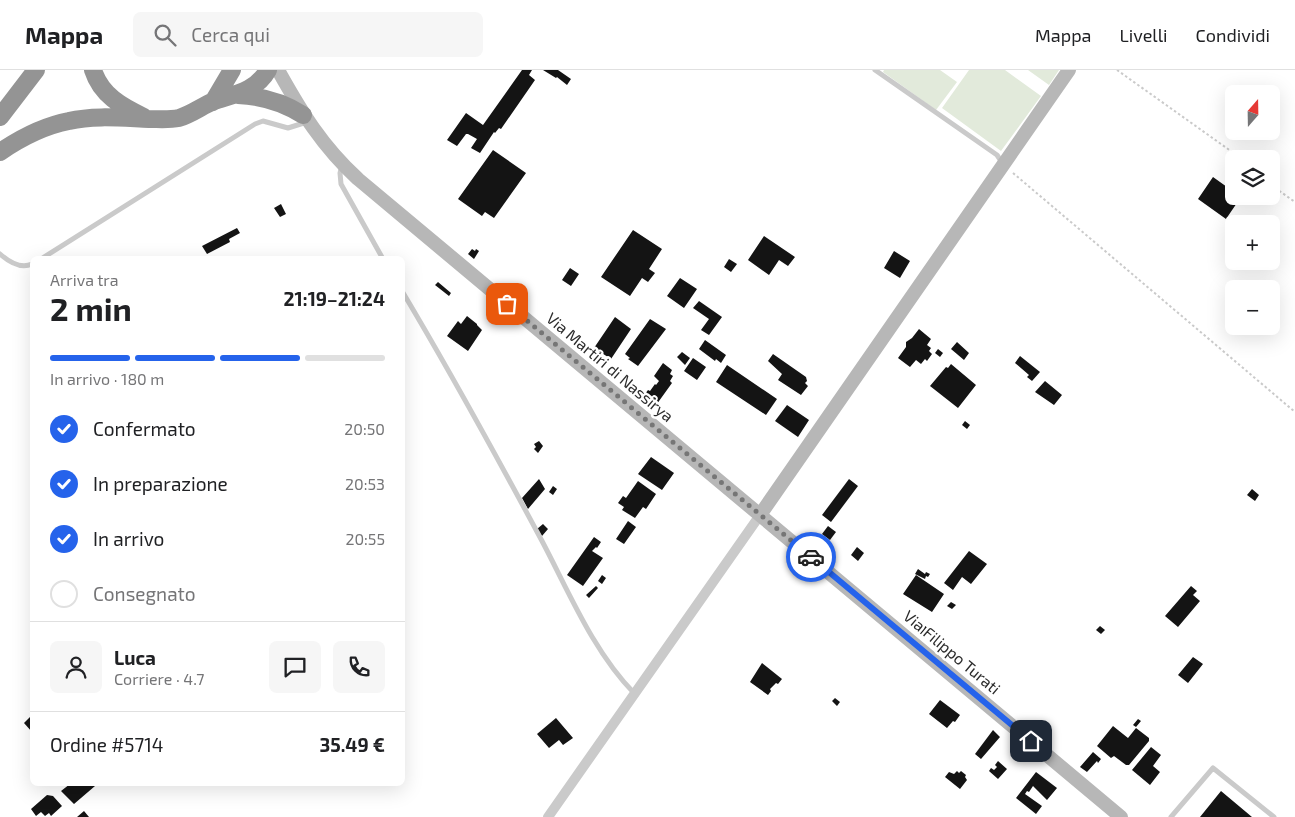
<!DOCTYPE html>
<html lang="it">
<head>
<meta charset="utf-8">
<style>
  body { margin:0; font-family:"Exo 2",sans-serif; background:#f6f6f6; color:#202124; height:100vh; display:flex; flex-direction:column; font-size:19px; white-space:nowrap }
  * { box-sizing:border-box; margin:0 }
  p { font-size:16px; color:#757577 }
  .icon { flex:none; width:28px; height:28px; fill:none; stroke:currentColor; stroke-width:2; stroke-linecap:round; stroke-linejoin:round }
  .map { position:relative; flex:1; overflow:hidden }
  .panel { position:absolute; left:30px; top:186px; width:375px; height:530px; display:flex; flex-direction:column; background:#fff; border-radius:8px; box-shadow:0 5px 20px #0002 }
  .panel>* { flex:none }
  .needle { width:32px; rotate:20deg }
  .tools { position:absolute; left:1225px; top:15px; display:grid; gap:10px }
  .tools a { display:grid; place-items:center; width:55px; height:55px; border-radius:8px; background:#fff; box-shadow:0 5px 20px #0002; font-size:25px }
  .pin { position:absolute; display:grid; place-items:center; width:42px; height:42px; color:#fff; margin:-21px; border-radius:10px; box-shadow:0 2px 8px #0006 }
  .courier { position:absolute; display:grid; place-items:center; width:50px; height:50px; margin:-25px; border:4px solid #2563eb; border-radius:50%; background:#fff; color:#222; box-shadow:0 1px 6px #0007 }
  .summary em { font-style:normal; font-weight:700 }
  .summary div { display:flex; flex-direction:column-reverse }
  .summary { display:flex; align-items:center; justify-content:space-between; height:85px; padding:0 20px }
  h1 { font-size:32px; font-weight:700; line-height:38px }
  .bar { display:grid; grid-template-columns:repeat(4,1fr); gap:8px 5px; align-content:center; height:60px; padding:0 20px }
  .bar i { height:6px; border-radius:4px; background:#e0e0e0 }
  .bar .current { background:#2563eb }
  .bar p { grid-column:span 4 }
  .line { display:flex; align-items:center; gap:12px; padding:0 20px; border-top:1px solid #e0e0e0 }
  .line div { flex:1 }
  .round { display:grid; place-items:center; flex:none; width:52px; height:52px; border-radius:8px; background:#f6f6f6 }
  ol { padding:0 20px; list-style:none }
  li { display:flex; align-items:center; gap:15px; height:55px }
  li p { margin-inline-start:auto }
  li .icon { padding:5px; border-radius:50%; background:#2563eb; color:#fff; stroke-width:4 }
  li:last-child { color:#757577 }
  li i { width:28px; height:28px; border:2px solid #e0e0e0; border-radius:50% }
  header { display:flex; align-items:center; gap:30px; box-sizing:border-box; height:70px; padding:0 25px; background:#fff; border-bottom:1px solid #e0e0e0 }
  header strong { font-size:24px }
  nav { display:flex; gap:28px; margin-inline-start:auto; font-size:18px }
  .search { width:350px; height:45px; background:#f6f6f6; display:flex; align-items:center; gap:12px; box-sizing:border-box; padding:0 18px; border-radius:8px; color:#757577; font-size:19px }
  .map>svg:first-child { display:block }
  .green { fill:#e2eadb }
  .building { fill:#141414 }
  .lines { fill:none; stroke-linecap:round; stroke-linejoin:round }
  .path { stroke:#cacaca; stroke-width:2; stroke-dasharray:2.5 2.5; stroke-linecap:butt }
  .lane { stroke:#cacaca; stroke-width:5 }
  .street { stroke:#cacaca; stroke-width:10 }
  .secondary { stroke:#b7b7b7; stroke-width:14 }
  .highway { stroke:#949494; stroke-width:18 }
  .done { stroke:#767676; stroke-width:5; stroke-dasharray:0 9 }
  .route { stroke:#2563eb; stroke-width:6 }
  .labels { text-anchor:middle; stroke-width:5; stroke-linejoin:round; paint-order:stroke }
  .street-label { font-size:16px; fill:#2d2d2d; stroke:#fff }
</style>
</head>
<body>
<header>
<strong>Mappa</strong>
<div class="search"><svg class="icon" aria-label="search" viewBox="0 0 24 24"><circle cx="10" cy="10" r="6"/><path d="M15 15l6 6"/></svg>Cerca qui</div>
<nav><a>Mappa</a><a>Livelli</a><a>Condividi</a></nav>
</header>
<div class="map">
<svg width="1295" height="747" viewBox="0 0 1295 747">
  <rect width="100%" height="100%" fill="#fff"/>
  <path class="green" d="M 884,0 L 940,0 L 957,12 L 936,40 L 883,2 Z
    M 969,0 L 1005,0 L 1041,26 L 1001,81 L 942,38 Z
    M 1028,0 L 1059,0 L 1049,15 Z"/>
  <path class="building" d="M 522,0 L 532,0 L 529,5 L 535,10 L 501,59 L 499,58 L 495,63 L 494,62 L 480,83 L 471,78 L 477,69 L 468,64 L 466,64 L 457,76 L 447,70 L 466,43 L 483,55 Z
    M 543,0 L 558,0 L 571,9 L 567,15 L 557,7 L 556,8 Z
    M 493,80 L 526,103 L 494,148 L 485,142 L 482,146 L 458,129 Z
    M 1213,107 L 1234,122 L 1234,126 L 1241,127 L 1226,149 L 1198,129 Z
    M 281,134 L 286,144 L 280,147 L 274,138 Z
    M 237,158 L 240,163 L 229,169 L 230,172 L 207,184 L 202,176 Z
    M 633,160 L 662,179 L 649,199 L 655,203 L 648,212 L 642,208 L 630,226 L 601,207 Z
    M 764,166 L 795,187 L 788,196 L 779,190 L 769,205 L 748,190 Z
    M 472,179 L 475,181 L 476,179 L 479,181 L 474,189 L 468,184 Z
    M 894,181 L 910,191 L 900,208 L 884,198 Z
    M 729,189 L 737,194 L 731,202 L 724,197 Z
    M 570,198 L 579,204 L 571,216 L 562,210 Z
    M 680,208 L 697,219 L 684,238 L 667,226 Z
    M 438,212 L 451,223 L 449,226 L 435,215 Z
    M 699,231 L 722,247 L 709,265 L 701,260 L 709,249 L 693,238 Z
    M 467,246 L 477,254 L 477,255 L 482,260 L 468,281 L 447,266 L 458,251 L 461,254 Z
    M 615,247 L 631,259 L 611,289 L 594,278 Z
    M 650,249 L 666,259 L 638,296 L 628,289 L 630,288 L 625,284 Z
    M 919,259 L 931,269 L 927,275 L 931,278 L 929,281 L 932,284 L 927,291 L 925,289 L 921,294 L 916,290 L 910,297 L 898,288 L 906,277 L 906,272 L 912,268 Z
    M 705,270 L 726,285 L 721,293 L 716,289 L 715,291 L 699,279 Z
    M 957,272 L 969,283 L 964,290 L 951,279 Z
    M 938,279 L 943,283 L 940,287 L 935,283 Z
    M 682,282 L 690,288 L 685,295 L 677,287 Z
    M 773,284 L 806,307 L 807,311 L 805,313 L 808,316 L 801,325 L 778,310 L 782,304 L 768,291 Z
    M 1020,286 L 1040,302 L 1032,311 L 1027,307 L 1029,305 L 1015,293 Z
    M 693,288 L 706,297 L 697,310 L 684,301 Z
    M 663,293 L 672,300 L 670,304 L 673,306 L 670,311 L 672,313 L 654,338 L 641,329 L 648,320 L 650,321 L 655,314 L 656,315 L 659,311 L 654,306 Z
    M 951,294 L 976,315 L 958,338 L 930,316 L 946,297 L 948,298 Z
    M 727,295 L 777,329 L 766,345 L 716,312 Z
    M 1045,311 L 1062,325 L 1054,335 L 1035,322 Z
    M 787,335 L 809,350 L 798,367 L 775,351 Z
    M 965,351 L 970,355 L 967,359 L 962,355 Z
    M 539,371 L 543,376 L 538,383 L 534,379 L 536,377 L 534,374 Z
    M 651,387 L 674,403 L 662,420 L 638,404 Z
    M 539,409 L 545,419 L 528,439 L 522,428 Z
    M 849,409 L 858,416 L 831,452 L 822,445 Z
    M 638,411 L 656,424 L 646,439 L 643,437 L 635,448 L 622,440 L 624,437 L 618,433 L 623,426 L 626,428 Z
    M 553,416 L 557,419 L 553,425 L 549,422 Z
    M 1252,419 L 1259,425 L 1255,431 L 1247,425 Z
    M 628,451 L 636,457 L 624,474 L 616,469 Z
    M 543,454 L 548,459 L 542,466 L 537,459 Z
    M 828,456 L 836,462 L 830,470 L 822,464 Z
    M 594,467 L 601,472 L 597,478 L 596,477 L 592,481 L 603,488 L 583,516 L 567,505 Z
    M 857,477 L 864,483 L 858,491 L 851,485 Z
    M 969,481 L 987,494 L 971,514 L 962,507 L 953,520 L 944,513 Z
    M 918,499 L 925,504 L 926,502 L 930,504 L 928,507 L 926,506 L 925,509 L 915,504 Z
    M 602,505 L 606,508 L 602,514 L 598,511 Z
    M 916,505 L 944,524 L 932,542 L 903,524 Z
    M 596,516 L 598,518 L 589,528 L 586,525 Z
    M 1191,516 L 1197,521 L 1193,525 L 1200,531 L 1178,557 L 1165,546 Z
    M 951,532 L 956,535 L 952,539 L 947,536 Z
    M 919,552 L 928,558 L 922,565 L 913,558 Z
    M 1100,556 L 1105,560 L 1101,564 L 1096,560 Z
    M 1193,587 L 1203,594 L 1188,613 L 1178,605 Z
    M 762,593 L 782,609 L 778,614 L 776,613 L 770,619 L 771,621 L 768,625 L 750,612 Z
    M 835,628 L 840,632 L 837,636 L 832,631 Z
    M 940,630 L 960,645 L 955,652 L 953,651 L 947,658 L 929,644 Z
    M 32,645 L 32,662 L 24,653 Z
    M 556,648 L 573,668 L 563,675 L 559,670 L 549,678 L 537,664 Z
    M 1138,649 L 1141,651 L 1136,657 L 1133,655 Z
    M 1113,656 L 1128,668 L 1136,658 L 1149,668 L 1149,671 L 1129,695 L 1126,695 L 1114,686 L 1111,688 L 1097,676 Z
    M 993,660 L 1000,667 L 981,689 L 975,684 Z
    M 1151,677 L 1161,685 L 1153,696 L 1160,702 L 1150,715 L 1132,700 Z
    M 1093,682 L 1101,689 L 1098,693 L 1097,691 L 1087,702 L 1080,697 Z
    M 998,691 L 1007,699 L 998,709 L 989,701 L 991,698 L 994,700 L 997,697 L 995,695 Z
    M 957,701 L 959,703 L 961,701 L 966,705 L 965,707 L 967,710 L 960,719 L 945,707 L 949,702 L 954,704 Z
    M 1036,702 L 1057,718 L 1047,730 L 1033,716 L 1029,722 L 1027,721 L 1025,724 L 1042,736 L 1036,744 L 1016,728 Z
    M 70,714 L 94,714 L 95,716 L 74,734 L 61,721 Z
    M 1221,721 L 1252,747 L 1200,747 Z
    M 47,725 L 53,726 L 62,736 L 51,746 L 49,743 L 45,746 L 41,742 L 36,746 L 31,739 Z
    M 84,741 L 89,747 L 77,747 Z"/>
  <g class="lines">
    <path class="path" d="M 1117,0 L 1242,89
      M 1013,103 L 1295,342
      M 1271,115 L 1295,132"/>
    <path class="lane" d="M 875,0 L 997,85 L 1003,94
      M 342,95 L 340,103 L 341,114 L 383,189
      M 0,184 C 9,192 21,199 32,194
      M 41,189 L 255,54 L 263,51 L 288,58 L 307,52
      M 402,221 C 451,303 497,387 542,471 C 569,522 593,581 634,623
      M 1171,747 L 1213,698 L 1274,747"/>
    <path class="street" d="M 548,747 L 760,445"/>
    <path class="secondary" d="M 278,0 C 302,43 322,76 358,109 L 1121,747
      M 760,445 L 1069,0"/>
    <path class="highway" d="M 93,0 C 101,25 121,36 144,47
      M 238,25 C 262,26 283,32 303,45
      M 213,32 L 232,0
      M 0,47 L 36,0
      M 0,82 C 22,67 43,56 69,51 C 94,45 123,48 149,49 C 159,49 169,50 179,48 C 192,44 202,36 214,31 C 235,24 256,21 268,0"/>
  </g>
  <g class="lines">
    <path class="done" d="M 507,234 L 811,487"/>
    <path class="route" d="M 811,487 L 1031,671"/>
  </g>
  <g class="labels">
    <g class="street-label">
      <text transform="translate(610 297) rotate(40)" y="6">Via Martiri di Nassirya</text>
      <text transform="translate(952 582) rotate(40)" y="6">Via Filippo Turati</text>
    </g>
  </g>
</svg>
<div class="tools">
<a><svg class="needle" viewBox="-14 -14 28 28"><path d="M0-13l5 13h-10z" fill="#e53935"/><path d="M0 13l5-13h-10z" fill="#757577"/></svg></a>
<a><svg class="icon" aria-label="layers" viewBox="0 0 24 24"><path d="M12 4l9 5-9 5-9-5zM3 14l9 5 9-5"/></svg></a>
<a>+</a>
<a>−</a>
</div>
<div class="pin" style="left:507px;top:234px;background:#ea580c"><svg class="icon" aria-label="bag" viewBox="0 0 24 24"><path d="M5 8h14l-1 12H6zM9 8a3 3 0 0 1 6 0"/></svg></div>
<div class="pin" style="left:1031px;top:671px;background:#1f2937"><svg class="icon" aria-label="home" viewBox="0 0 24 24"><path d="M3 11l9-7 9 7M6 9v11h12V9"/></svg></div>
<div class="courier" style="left:811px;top:487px"><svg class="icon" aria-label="car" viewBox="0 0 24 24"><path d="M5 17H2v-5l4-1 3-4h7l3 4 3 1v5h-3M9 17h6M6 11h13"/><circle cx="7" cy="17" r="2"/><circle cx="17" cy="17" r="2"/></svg></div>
<section class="panel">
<div class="summary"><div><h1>2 min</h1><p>Arriva tra</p></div><em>21:19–21:24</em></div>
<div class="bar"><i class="current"></i><i class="current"></i><i class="current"></i><i></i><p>In arrivo · 180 m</p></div>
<ol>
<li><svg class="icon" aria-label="check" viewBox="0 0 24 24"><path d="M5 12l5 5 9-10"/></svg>Confermato<p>20:50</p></li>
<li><svg class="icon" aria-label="check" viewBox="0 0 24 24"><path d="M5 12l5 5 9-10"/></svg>In preparazione<p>20:53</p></li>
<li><svg class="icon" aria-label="check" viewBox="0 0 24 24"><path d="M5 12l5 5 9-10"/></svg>In arrivo<p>20:55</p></li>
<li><i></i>Consegnato</li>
</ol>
<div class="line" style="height:90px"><a class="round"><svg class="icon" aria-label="person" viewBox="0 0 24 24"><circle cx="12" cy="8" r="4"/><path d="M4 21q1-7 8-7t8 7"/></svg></a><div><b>Luca</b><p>Corriere · 4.7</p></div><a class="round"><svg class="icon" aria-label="chat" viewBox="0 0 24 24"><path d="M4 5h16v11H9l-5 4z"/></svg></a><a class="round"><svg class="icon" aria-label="phone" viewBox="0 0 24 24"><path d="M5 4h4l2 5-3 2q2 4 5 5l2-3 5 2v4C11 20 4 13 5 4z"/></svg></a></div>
<div class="line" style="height:65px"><div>Ordine #5714</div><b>35.49 €</b></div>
</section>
</div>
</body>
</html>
